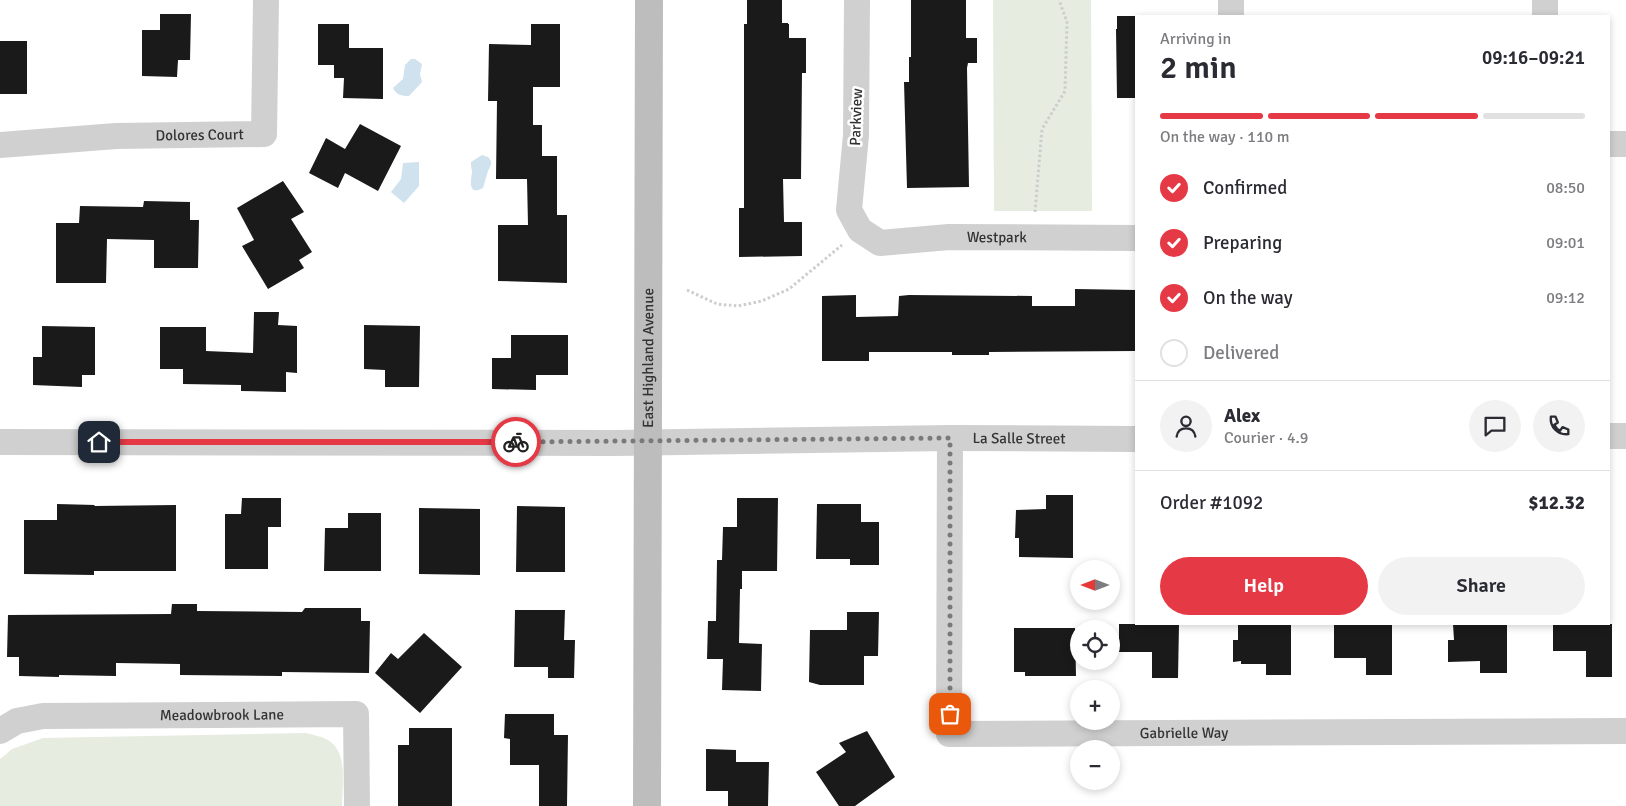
<!DOCTYPE html>
<html lang="en">
<head>
<meta charset="utf-8">
<style>
  body { margin:0; font-family:Signika,sans-serif; background:#f2f2f3; color:#2b2b33; height:100vh; display:flex; flex-direction:column; font-size:19px; white-space:nowrap }
  * { box-sizing:border-box; margin:0 }
  p { font-size:16px; color:#7c7c81 }
  .icon { flex:none; width:28px; height:28px; fill:none; stroke:currentColor; stroke-width:2; stroke-linecap:round; stroke-linejoin:round }
  .map { position:relative; flex:1; overflow:hidden }
  .drawer { position:absolute; left:1135px; top:15px; width:475px; height:610px; display:flex; flex-direction:column; background:#fff; border-radius:0px; box-shadow:0 2px 8px #0003 }
  .drawer>* { flex:none }
  .needle { width:32px; rotate:270deg }
  .tools { position:absolute; left:1070px; top:560px; display:grid; gap:10px }
  .tools a { display:grid; place-items:center; width:50px; height:50px; border-radius:50%; background:#fff; box-shadow:0 2px 8px #0003; font-size:25px }
  .pin { position:absolute; display:grid; place-items:center; width:42px; height:42px; color:#fff; margin:-21px; border-radius:10px; box-shadow:0 2px 8px #0006 }
  .courier { position:absolute; display:grid; place-items:center; width:50px; height:50px; margin:-25px; border:4px solid #e63946; border-radius:50%; background:#fff; color:#222; box-shadow:0 1px 6px #0007 }
  .summary em { font-style:normal; font-weight:600 }
  .summary div { display:flex; flex-direction:column-reverse }
  .summary { display:flex; align-items:center; justify-content:space-between; height:85px; padding:0 25px }
  h1 { font-size:32px; font-weight:600; line-height:38px }
  .bar { display:grid; grid-template-columns:repeat(4,1fr); gap:8px 5px; align-content:center; height:60px; padding:0 25px }
  .bar i { height:6px; border-radius:4px; background:#e1e1e2 }
  .bar .current { background:#e63946 }
  .bar p { grid-column:span 4 }
  .line { display:flex; align-items:center; gap:12px; padding:0 25px; border-top:1px solid #e1e1e2 }
  .line div { flex:1 }
  .round { display:grid; place-items:center; flex:none; width:52px; height:52px; border-radius:26px; background:#f2f2f3 }
  ol { padding:0 25px; list-style:none }
  li { display:flex; align-items:center; gap:15px; height:55px }
  li p { margin-inline-start:auto }
  li .icon { padding:5px; border-radius:50%; background:#e63946; color:#fff; stroke-width:4 }
  li:last-child { color:#7c7c81 }
  li i { width:28px; height:28px; border:2px solid #e1e1e2; border-radius:50% }
  .action { display:flex; gap:10px; margin-top:auto; padding:10px 25px }
  .action a { flex:1; height:58px; border-radius:30px; background:#e63946; color:#fff; font-size:20px; font-weight:600; line-height:58px; text-align:center }
  .action a+a { background:#f2f2f3; color:#2b2b33 }
  .map>svg:first-child { display:block }
  .green { fill:#e6ecdf }
  .water { fill:#cfe2ee }
  .building { fill:#1a1a1a }
  .lines { fill:none; stroke-linecap:round; stroke-linejoin:round }
  .path { stroke:#cdcdcd; stroke-width:3; stroke-dasharray:2.5 2.5; stroke-linecap:butt }
  .street { stroke:#d0d0d0; stroke-width:26 }
  .secondary { stroke:#bdbdbd; stroke-width:28 }
  .done { stroke:#7a7a7a; stroke-width:5; stroke-dasharray:0 9 }
  .route { stroke:#e63946; stroke-width:6 }
  .labels { text-anchor:middle; stroke-width:5; stroke-linejoin:round; paint-order:stroke }
  .street-label { font-size:15px; fill:#333; stroke:#fff }
</style>
</head>
<body>
<div class="map">
<svg width="1626" height="806" viewBox="0 0 1626 806">
  <rect width="100%" height="100%" fill="#fff"/>
  <path class="green" d="M 993,0 L 1091,0 L 1092,211 L 994,211 Z
    M 306,733 C 313,735 320,736 326,739 C 349,750 342,785 342,806 L 0,806 L 0,759 L 12,749 L 43,738 Z"/>
  <path class="water" d="M 411,59 L 415,59 L 422,64 L 420,74 L 422,82 L 409,96 C 402,96 396,95 393,88 L 403,79 L 405,65 Z
    M 482,155 L 488,157 L 491,161 L 491,165 L 488,171 L 483,188 C 466,197 472,177 472,171 C 471,168 471,165 471,162 Z
    M 419,162 L 419,186 L 404,203 L 391,192 L 401,179 L 403,163 Z"/>
  <path class="building" d="M 747,0 L 782,0 L 782,23 L 788,23 L 788,24 L 789,24 L 789,38 L 806,38 L 806,73 L 802,73 L 801,179 L 783,179 L 784,222 L 802,222 L 802,256 L 739,257 L 739,208 L 744,208 L 744,24 L 747,24 Z
    M 911,0 L 966,0 L 966,38 L 977,38 L 977,63 L 968,63 L 967,68 L 969,187 L 907,188 L 904,82 L 909,82 L 909,57 L 911,57 Z
    M 160,14 L 191,14 L 190,60 L 178,60 L 177,77 L 142,76 L 142,30 L 160,30 Z
    M 1117,16 L 1136,16 L 1136,98 L 1117,98 L 1116,29 L 1117,29 Z
    M 318,24 L 349,24 L 349,48 L 383,48 L 383,99 L 343,98 L 344,78 L 334,78 L 334,65 L 318,65 Z
    M 531,24 L 560,24 L 560,87 L 533,87 L 533,125 L 542,125 L 542,156 L 557,156 L 557,215 L 567,215 L 567,283 L 498,281 L 498,225 L 528,225 L 527,179 L 496,179 L 497,101 L 488,101 L 489,44 L 531,45 Z
    M 0,41 L 27,41 L 27,94 L 0,94 Z
    M 360,124 L 401,146 L 378,191 L 345,173 L 338,188 L 309,173 L 326,138 L 345,149 Z
    M 283,181 L 304,212 L 291,219 L 312,252 L 299,260 L 304,268 L 268,289 L 242,246 L 254,240 L 237,208 Z
    M 144,201 L 190,202 L 190,220 L 199,220 L 198,268 L 154,268 L 154,240 L 107,239 L 106,283 L 56,283 L 56,223 L 79,223 L 80,206 L 143,207 Z
    M 1075,289 L 1136,290 L 1136,351 L 989,352 L 989,355 L 952,355 L 952,352 L 869,352 L 869,361 L 822,361 L 822,296 L 856,295 L 856,317 L 898,316 L 899,296 L 909,295 L 1032,296 L 1032,306 L 1075,306 Z
    M 254,312 L 279,312 L 278,325 L 297,326 L 297,373 L 286,372 L 286,392 L 241,391 L 241,385 L 183,384 L 183,369 L 160,369 L 160,327 L 206,327 L 206,351 L 253,353 Z
    M 364,325 L 420,326 L 419,387 L 385,387 L 385,370 L 364,369 Z
    M 42,326 L 95,327 L 95,375 L 82,375 L 82,387 L 33,385 L 33,357 L 42,357 Z
    M 511,335 L 568,335 L 568,375 L 536,375 L 536,390 L 492,389 L 492,358 L 511,358 Z
    M 1046,495 L 1073,495 L 1073,558 L 1019,557 L 1019,538 L 1015,538 L 1016,510 L 1046,509 Z
    M 242,498 L 281,498 L 281,527 L 268,527 L 268,569 L 225,569 L 225,514 L 241,514 Z
    M 737,498 L 778,498 L 777,571 L 742,571 L 742,589 L 740,589 L 739,643 L 762,644 L 761,691 L 722,690 L 723,659 L 707,659 L 708,621 L 716,621 L 717,560 L 722,560 L 723,527 L 737,527 Z
    M 57,504 L 95,505 L 94,506 L 176,505 L 176,571 L 94,571 L 94,575 L 24,574 L 24,520 L 57,520 Z
    M 817,504 L 861,504 L 861,522 L 879,522 L 879,565 L 850,565 L 850,559 L 816,559 Z
    M 517,506 L 565,507 L 565,572 L 516,572 Z
    M 419,508 L 480,509 L 480,575 L 419,574 Z
    M 348,513 L 381,513 L 381,571 L 324,571 L 325,528 L 348,528 Z
    M 172,604 L 197,604 L 197,611 L 302,612 L 305,608 L 361,608 L 361,621 L 370,621 L 369,673 L 282,672 L 282,676 L 180,675 L 180,664 L 116,663 L 116,676 L 59,675 L 59,677 L 19,676 L 19,657 L 7,657 L 8,615 L 171,614 Z
    M 515,610 L 565,610 L 564,640 L 575,640 L 574,678 L 548,678 L 548,667 L 514,667 Z
    M 847,612 L 879,612 L 878,656 L 864,656 L 864,685 L 820,685 L 809,682 L 810,630 L 847,630 Z
    M 1119,624 L 1179,624 L 1178,678 L 1152,678 L 1152,652 L 1119,652 Z
    M 1238,624 L 1291,624 L 1291,675 L 1266,675 L 1266,664 L 1241,664 L 1241,661 L 1233,662 L 1233,640 L 1238,640 Z
    M 1334,624 L 1392,624 L 1392,675 L 1366,675 L 1366,658 L 1334,658 Z
    M 1453,624 L 1507,624 L 1507,673 L 1480,673 L 1480,661 L 1448,662 L 1448,640 L 1454,640 Z
    M 1553,624 L 1612,624 L 1612,677 L 1586,677 L 1586,651 L 1553,651 Z
    M 1014,628 L 1075,628 L 1076,676 L 1025,676 L 1025,672 L 1014,672 Z
    M 424,633 L 462,667 L 420,713 L 375,673 L 391,653 L 398,659 Z
    M 505,714 L 554,714 L 554,735 L 568,735 L 567,806 L 539,806 L 539,765 L 510,765 L 510,739 L 504,738 Z
    M 409,728 L 452,728 L 452,806 L 398,806 L 398,745 L 409,745 Z
    M 867,731 L 895,777 L 855,806 L 839,806 L 816,772 L 846,752 L 839,743 Z
    M 706,749 L 736,750 L 736,762 L 769,762 L 768,806 L 728,806 L 728,791 L 706,791 Z"/>
  <g class="lines">
    <path class="path" d="M 1035,212 L 1042,129 L 1065,91 L 1067,22 L 1059,0
      M 687,290 L 717,304 L 738,306 L 762,301 L 789,289 L 842,245"/>
    <g class="street">
      <path id="s1" d="M 857,0 L 856,135 L 849,210 L 860,230 L 880,243 L 949,237 L 1136,238"/>
      <path d="M 1545,0 L 1545,16"/>
      <path d="M 1231,16 L 1231,0"/>
      <path d="M 1609,144 L 1626,144"/>
      <path id="s2" d="M 0,145 L 116,136 L 264,134 L 266,0"/>
      <path d="M 1609,436 L 1626,436"/>
      <path id="s3" d="M 950,438 L 949,734 L 1626,731"/>
      <path id="s4" d="M 0,442 L 615,443 L 950,438 L 1136,439"/>
      <path id="s5" d="M 0,731 L 17,721 L 43,716 L 356,714 L 357,806"/>
    </g>
    <path class="secondary" id="s6" d="M 647,806 L 649,0"/>
  </g>
  <g class="lines">
    <path class="done" d="M 516,442 L 950,438 L 950,714"/>
    <path class="route" d="M 99,442 L 516,442"/>
  </g>
  <g class="labels">
    <g class="street-label">
      <text transform="translate(856 117) rotate(-88)" y="5">Parkview</text>
      <text dy="5" stroke="none"><textPath href="#s2" startOffset="200">Dolores Court</textPath></text>
      <text dy="5" stroke="none"><textPath href="#s1" startOffset="374">Westpark</textPath></text>
      <text dy="5" stroke="none"><textPath href="#s6" startOffset="448">East Highland Avenue</textPath></text>
      <text dy="5" stroke="none"><textPath href="#s4" startOffset="1019">La Salle Street</textPath></text>
      <text dy="5" stroke="none"><textPath href="#s5" startOffset="225">Meadowbrook Lane</textPath></text>
      <text dy="5" stroke="none"><textPath href="#s3" startOffset="531">Gabrielle Way</textPath></text>
    </g>
  </g>
</svg>
<div class="tools">
<a><svg class="needle" viewBox="-14 -14 28 28"><path d="M0-13l5 13h-10z" fill="#e53935"/><path d="M0 13l5-13h-10z" fill="#7c7c81"/></svg></a>
<a><svg class="icon" aria-label="locate" viewBox="0 0 24 24"><circle cx="12" cy="12" r="6"/><path d="M12 2v4M12 18v4M2 12h4M18 12h4"/></svg></a>
<a>+</a>
<a>−</a>
</div>
<div class="pin" style="left:950px;top:714px;background:#ea580c"><svg class="icon" aria-label="bag" viewBox="0 0 24 24"><path d="M5 8h14l-1 12H6zM9 8a3 3 0 0 1 6 0"/></svg></div>
<div class="pin" style="left:99px;top:442px;background:#1f2937"><svg class="icon" aria-label="home" viewBox="0 0 24 24"><path d="M3 11l9-7 9 7M6 9v11h12V9"/></svg></div>
<div class="courier" style="left:516px;top:442px"><svg class="icon" aria-label="bike" viewBox="0 0 24 24"><circle cx="6" cy="16" r="4"/><circle cx="18" cy="16" r="4"/><path d="M6 16l4-8h5l3 8M10 8l3 8H6M13 5h3"/></svg></div>
<section class="drawer">
<div class="summary"><div><h1>2 min</h1><p>Arriving in</p></div><em>09:16–09:21</em></div>
<div class="bar"><i class="current"></i><i class="current"></i><i class="current"></i><i></i><p>On the way · 110 m</p></div>
<ol>
<li><svg class="icon" aria-label="check" viewBox="0 0 24 24"><path d="M5 12l5 5 9-10"/></svg>Confirmed<p>08:50</p></li>
<li><svg class="icon" aria-label="check" viewBox="0 0 24 24"><path d="M5 12l5 5 9-10"/></svg>Preparing<p>09:01</p></li>
<li><svg class="icon" aria-label="check" viewBox="0 0 24 24"><path d="M5 12l5 5 9-10"/></svg>On the way<p>09:12</p></li>
<li><i></i>Delivered</li>
</ol>
<div class="line" style="height:90px"><a class="round"><svg class="icon" aria-label="person" viewBox="0 0 24 24"><circle cx="12" cy="8" r="4"/><path d="M4 21q1-7 8-7t8 7"/></svg></a><div><b>Alex</b><p>Courier · 4.9</p></div><a class="round"><svg class="icon" aria-label="chat" viewBox="0 0 24 24"><path d="M4 5h16v11H9l-5 4z"/></svg></a><a class="round"><svg class="icon" aria-label="phone" viewBox="0 0 24 24"><path d="M5 4h4l2 5-3 2q2 4 5 5l2-3 5 2v4C11 20 4 13 5 4z"/></svg></a></div>
<div class="line" style="height:65px"><div>Order #1092</div><b>$12.32</b></div>
<div class="action"><a>Help</a><a>Share</a></div>
</section>
</div>
</body>
</html>
